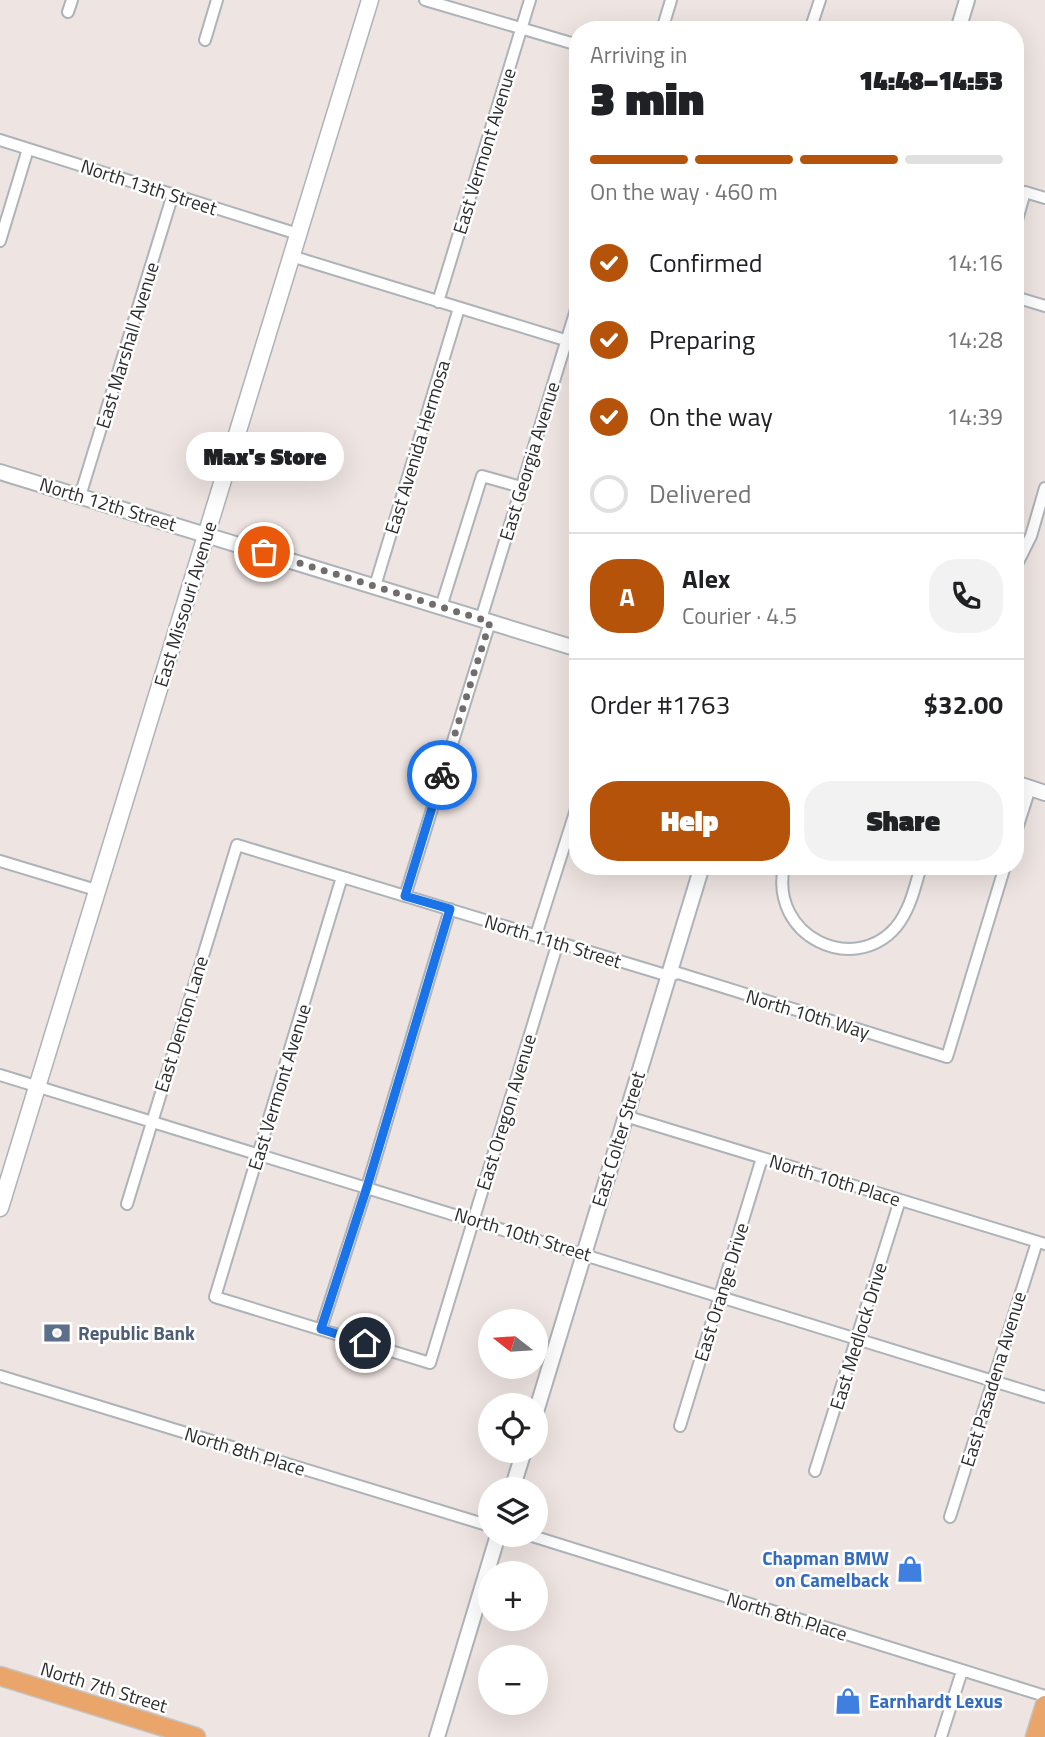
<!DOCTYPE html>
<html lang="en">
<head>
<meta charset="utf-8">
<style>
  body { margin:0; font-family:"Titillium Web",sans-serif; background:#f2f2f2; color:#202124; height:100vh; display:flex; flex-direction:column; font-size:26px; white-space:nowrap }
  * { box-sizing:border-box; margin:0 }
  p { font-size:23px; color:#757577 }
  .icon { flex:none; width:38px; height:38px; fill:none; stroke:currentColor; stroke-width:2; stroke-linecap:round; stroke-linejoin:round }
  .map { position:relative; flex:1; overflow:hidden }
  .panel { position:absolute; left:569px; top:21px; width:455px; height:854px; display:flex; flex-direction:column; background:#fff; border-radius:28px; box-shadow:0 7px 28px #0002 }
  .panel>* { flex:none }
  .needle { width:46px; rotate:287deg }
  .tools { position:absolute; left:478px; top:1309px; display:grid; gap:14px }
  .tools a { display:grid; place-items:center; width:70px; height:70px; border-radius:50%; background:#fff; box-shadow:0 7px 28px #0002; font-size:35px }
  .pin { position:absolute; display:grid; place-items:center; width:60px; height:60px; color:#fff; margin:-30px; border:4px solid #fff; border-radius:50%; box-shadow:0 2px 7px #0007 }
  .courier { position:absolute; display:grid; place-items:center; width:70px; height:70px; margin:-35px; border:5px solid #1a73e8; border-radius:50%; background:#fff; color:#222; box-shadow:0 2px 9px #0007 }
  .bubble { position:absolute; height:49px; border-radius:24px; background:#fff; box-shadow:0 7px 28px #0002; font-size:23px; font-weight:800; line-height:49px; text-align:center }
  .headline em { font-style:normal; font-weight:800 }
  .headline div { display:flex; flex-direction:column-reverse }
  .headline { display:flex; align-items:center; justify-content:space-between; height:119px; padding:0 21px }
  h1 { font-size:46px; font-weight:800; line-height:52px }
  .bar { display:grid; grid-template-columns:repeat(4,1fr); gap:10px 7px; align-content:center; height:84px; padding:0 21px }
  .bar i { height:9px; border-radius:5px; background:#e0e0e0 }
  .bar .active { background:#b45309 }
  .bar p { grid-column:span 4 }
  .line { display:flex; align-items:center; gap:18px; padding:0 21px; border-top:2px solid #e0e0e0 }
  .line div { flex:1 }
  .round { display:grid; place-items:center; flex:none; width:74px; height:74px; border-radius:28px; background:#f2f2f2 }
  ol { padding:0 21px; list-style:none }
  li { display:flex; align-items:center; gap:21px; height:77px }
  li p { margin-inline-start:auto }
  li .icon { padding:7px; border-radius:50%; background:#b45309; color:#fff; stroke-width:4 }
  li:last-child { color:#757577 }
  li i { width:38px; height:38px; border:4px solid #e0e0e0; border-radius:50% }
  .action { display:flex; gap:14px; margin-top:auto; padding:14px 21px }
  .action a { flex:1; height:80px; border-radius:28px; background:#b45309; color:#fff; font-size:28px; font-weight:800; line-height:80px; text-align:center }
  .action a+a { background:#f2f2f2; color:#202124 }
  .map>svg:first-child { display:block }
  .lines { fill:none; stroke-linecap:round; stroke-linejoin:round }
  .minor-casing { stroke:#adb3b8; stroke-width:14 }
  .tertiary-casing { stroke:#adb3b8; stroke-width:18 }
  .secondary-casing { stroke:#adb3b8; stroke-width:19 }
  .primary-casing { stroke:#c4c4c4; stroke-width:21 }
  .minor { stroke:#fff; stroke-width:10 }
  .tertiary { stroke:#fff; stroke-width:14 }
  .secondary { stroke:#fff; stroke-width:16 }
  .primary { stroke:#eaa56a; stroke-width:18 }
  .done { stroke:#716d6c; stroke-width:7; stroke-dasharray:0 12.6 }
  .route { stroke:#1a73e8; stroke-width:9 }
  .labels { text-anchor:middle; stroke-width:5; stroke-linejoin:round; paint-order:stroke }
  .street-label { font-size:19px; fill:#2d2d2d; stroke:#fff }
  .service-label { font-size:19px; font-weight:bold; fill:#4e5e75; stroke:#fff; text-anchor:start }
  .shop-label { font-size:19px; font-weight:bold; fill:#366cbe; stroke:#fff; text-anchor:end }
</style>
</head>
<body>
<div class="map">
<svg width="1045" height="1737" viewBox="0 0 1045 1737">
  <rect width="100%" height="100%" fill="#eee4e1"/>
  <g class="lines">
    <defs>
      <path id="minor" d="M 425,0 L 578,45
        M 68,12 L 72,0
        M 662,30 L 671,0
        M 810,30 L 820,0
        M 205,40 L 217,0
        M 0,140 L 298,234
        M 1015,227 L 1025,192 L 1045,198
        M 0,241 L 28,149
        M 291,256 L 578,344
        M 1015,297 L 1045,306
        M 438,302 L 530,0
        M 80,496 L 173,194
        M 1015,568 L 1031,536 L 1045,488
        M 375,586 L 459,308
        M 441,607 L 482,476 L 521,487
        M 481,619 L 578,303
        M 1015,835 L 1030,788
        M 0,861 L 96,890
        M 784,866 C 769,937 854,976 896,927 C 910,910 915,887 921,866
        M 342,877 L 215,1297 L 430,1363 L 558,942
        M 405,896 L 490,622
        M 536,935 L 578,803
        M 0,1075 L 1045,1397
        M 625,1116 L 1045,1244
        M 127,1204 L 237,845 L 669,976 L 678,973 L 947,1057 L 1005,866
        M 321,1329 L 367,1187 L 450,909
        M 0,1376 L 490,1526
        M 680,1426 L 762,1158
        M 815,1471 L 900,1200
        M 950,1517 L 1037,1242
        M 529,1535 L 1045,1696
        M 941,1737 L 962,1671"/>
      <path id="tertiary" d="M 958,30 L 967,0
        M 0,472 L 578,649
        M 1015,783 L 1045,793
        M 536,1412 L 702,866
        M 512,1489 L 524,1451
        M 437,1737 L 498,1535"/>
      <path id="secondary" d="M 0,1208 L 370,0"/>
      <path id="primary" d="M 0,1676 L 196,1737
        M 1035,1737 L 1045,1705"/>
    </defs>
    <use href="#minor" class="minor-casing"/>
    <use href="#tertiary" class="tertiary-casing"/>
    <use href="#secondary" class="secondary-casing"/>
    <use href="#primary" class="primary-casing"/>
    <use href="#minor" class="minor"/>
    <use href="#tertiary" class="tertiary"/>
    <use href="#secondary" class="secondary"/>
    <use href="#primary" class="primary"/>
  </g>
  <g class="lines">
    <path class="done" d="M 264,552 L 490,622 L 442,775"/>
    <path class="route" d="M 365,1343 L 321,1329 L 367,1187 L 450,909 L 405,896 L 442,775"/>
  </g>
  <defs>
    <symbol id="bank-bare" viewBox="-9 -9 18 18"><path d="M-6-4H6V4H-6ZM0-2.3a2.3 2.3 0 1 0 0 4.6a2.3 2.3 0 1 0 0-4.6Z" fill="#5c6f8a" stroke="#fff" stroke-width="2.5" paint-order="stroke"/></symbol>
    <symbol id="shop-bare" viewBox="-9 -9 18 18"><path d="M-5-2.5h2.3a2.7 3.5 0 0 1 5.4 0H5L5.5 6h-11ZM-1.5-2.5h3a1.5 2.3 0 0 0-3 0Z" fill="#3f7fe0" stroke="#fff" stroke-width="2.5" paint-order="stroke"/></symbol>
  </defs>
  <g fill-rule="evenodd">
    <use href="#bank-bare" x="38" y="1314" width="38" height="38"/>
    <use href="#shop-bare" x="891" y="1550" width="38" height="38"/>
    <use href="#shop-bare" x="829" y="1682" width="38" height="38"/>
  </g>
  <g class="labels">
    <g class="street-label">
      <text transform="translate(484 151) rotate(-73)" y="7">East Vermont Avenue</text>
      <text transform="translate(149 187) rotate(18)" y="7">North 13th Street</text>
      <text transform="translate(127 345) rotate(-73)" y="7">East Marshall Avenue</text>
      <text transform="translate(417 447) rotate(-73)" y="7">East Avenida Hermosa</text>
      <text transform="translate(529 461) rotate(-73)" y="7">East Georgia Avenue</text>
      <text transform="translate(108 504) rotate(17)" y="7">North 12th Street</text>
      <text transform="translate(185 604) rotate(-73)" y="7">East Missouri Avenue</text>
      <text transform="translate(553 941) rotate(17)" y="7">North 11th Street</text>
      <text transform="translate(808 1014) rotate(17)" y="7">North 10th Way</text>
      <text transform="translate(181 1024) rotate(-73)" y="7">East Denton Lane</text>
      <text transform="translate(279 1087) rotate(-73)" y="7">East Vermont Avenue</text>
      <text transform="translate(506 1112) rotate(-73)" y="7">East Oregon Avenue</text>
      <text transform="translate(618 1139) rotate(-73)" y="7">East Colter Street</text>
      <text transform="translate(835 1180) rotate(17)" y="7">North 10th Place</text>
      <text transform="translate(523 1234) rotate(17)" y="7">North 10th Street</text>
      <text transform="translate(721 1292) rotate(-73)" y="7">East Orange Drive</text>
      <text transform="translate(858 1336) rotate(-73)" y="7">East Medlock Drive</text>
      <text transform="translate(993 1379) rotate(-73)" y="7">East Pasadena Avenue</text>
      <text transform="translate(245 1451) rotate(17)" y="7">North 8th Place</text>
      <text transform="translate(787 1616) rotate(17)" y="7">North 8th Place</text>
      <text transform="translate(104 1687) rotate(17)" y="7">North 7th Street</text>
    </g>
    <g class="service-label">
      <text x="78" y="1340">Republic Bank</text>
    </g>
    <g class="shop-label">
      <text x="889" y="1565">Chapman BMW<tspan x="889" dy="22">on Camelback</tspan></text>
      <text x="869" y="1708" text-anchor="start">Earnhardt Lexus</text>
    </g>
  </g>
</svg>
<div class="tools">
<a><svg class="needle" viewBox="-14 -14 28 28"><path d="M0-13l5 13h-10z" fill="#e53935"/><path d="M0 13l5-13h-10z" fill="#757577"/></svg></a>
<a><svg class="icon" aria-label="locate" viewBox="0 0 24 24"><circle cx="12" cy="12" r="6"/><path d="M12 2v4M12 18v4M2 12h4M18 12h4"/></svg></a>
<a><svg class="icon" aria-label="layers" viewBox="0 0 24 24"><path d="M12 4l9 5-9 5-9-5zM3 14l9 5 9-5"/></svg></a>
<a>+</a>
<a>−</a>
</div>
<div class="pin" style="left:264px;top:552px;background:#ea580c"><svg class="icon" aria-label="bag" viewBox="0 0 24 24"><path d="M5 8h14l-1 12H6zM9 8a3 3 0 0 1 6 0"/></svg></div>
<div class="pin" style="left:365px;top:1343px;background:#1f2937"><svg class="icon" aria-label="home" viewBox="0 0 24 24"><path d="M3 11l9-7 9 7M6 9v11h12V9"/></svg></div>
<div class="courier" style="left:442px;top:775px"><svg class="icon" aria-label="bike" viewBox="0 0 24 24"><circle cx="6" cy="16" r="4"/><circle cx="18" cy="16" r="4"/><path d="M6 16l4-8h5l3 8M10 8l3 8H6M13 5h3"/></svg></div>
<div class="bubble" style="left:186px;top:432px;width:158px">Max's Store</div>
<section class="panel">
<div class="headline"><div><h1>3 min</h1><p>Arriving in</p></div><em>14:48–14:53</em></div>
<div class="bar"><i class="active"></i><i class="active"></i><i class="active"></i><i></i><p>On the way · 460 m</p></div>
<ol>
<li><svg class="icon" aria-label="check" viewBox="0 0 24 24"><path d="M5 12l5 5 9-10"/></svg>Confirmed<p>14:16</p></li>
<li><svg class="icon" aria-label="check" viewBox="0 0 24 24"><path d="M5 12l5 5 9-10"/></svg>Preparing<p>14:28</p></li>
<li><svg class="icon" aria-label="check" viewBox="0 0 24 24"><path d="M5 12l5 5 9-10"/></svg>On the way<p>14:39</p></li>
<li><i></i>Delivered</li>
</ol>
<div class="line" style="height:126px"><b class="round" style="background:#b45309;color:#fff">A</b><div><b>Alex</b><p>Courier · 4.5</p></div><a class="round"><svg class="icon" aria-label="phone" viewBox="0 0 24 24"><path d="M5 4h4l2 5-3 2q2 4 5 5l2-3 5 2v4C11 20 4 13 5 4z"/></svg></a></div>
<div class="line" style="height:91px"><div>Order #1763</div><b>$32.00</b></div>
<div class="action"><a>Help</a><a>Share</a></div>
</section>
</div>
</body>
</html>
